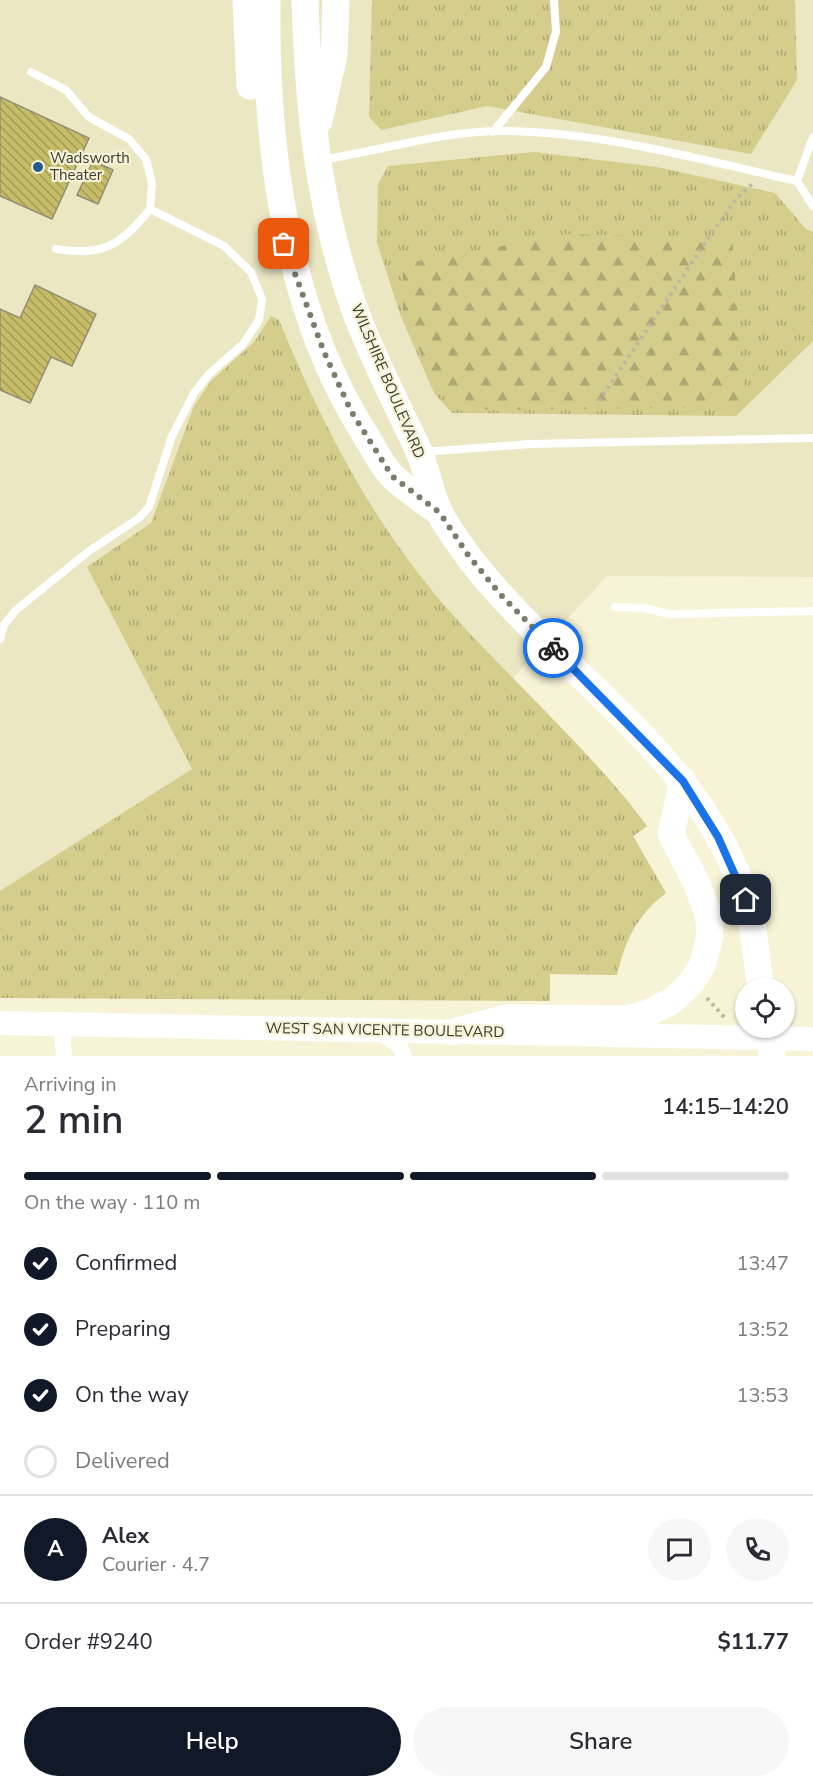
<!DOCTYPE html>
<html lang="en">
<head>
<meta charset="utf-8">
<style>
  body { margin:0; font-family:"Nunito Sans",sans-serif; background:#f7f7f7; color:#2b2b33; height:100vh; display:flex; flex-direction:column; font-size:22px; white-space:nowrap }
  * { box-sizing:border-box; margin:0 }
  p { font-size:20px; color:#7c7c81 }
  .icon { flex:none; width:33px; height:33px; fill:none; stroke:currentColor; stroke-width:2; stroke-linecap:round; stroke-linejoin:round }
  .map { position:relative; height:1056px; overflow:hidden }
  .details { display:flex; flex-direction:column; background:#fff; flex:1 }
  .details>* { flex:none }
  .controls { position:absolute; left:735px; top:978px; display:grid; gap:12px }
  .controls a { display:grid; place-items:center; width:60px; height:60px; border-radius:50%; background:#fff; box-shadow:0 2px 4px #0004; font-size:30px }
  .pin { position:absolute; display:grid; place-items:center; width:51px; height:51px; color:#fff; margin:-26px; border-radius:12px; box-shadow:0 3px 9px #0006 }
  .courier { position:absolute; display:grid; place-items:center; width:60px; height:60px; margin:-30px; border:4px solid #1a73e8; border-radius:50%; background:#fff; color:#222; box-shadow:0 2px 8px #0007 }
  .overview em { font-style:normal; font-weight:600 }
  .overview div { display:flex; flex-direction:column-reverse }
  .overview { display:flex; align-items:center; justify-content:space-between; height:102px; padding:0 24px }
  h1 { font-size:39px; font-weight:600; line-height:45px }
  .bar { display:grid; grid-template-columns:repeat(4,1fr); gap:9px 6px; align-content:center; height:72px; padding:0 24px }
  .bar i { height:8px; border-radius:4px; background:#e1e1e2 }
  .bar .active { background:#111827 }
  .bar p { grid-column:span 4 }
  .line { display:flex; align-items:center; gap:15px; padding:0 24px; border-top:2px solid #e1e1e2 }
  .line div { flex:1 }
  .round { display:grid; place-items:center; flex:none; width:63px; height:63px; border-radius:32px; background:#f7f7f7 }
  ol { padding:0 24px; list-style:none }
  li { display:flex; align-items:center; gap:18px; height:66px }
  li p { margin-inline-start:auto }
  li .icon { padding:6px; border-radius:50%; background:#111827; color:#fff; stroke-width:4 }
  li:last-child { color:#7c7c81 }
  li i { width:33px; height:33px; border:3px solid #e1e1e2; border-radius:50% }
  .primary-button { display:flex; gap:12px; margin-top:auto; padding:12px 24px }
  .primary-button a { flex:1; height:69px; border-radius:36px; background:#111827; color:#fff; font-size:24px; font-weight:600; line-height:69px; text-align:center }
  .primary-button a+a { background:#f7f7f7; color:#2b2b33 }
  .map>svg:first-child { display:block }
  .built { fill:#ebe7c3 }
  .grass { fill:url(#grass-tufts) }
  .forest { fill:url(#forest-firs) }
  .building { fill:url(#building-back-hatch); stroke:#918f75; stroke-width:1.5 }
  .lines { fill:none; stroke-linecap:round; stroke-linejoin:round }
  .path { stroke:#bab8a2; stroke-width:4; stroke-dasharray:3 4.5; stroke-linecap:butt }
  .lane { stroke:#fff; stroke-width:8 }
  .street { stroke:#fff; stroke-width:16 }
  .secondary { stroke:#fff; stroke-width:24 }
  .primary { stroke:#fff; stroke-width:27 }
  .done { stroke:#7d7b6a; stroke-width:6; stroke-dasharray:0 10.8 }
  .route { stroke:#1a73e8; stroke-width:8 }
  .poi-dot { fill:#215a92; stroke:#f6f3d7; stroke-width:2 }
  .labels { text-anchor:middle; stroke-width:4.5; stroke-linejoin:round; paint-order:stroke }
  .poi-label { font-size:15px; fill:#3c3b30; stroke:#f6f3d7; text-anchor:start }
  .street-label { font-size:15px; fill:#3c3b30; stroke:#f6f3d7 }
</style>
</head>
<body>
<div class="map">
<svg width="813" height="1056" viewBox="0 0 813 1056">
  <defs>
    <pattern id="grass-tufts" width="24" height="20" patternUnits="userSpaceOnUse" patternTransform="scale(1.5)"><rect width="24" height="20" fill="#d4cd8c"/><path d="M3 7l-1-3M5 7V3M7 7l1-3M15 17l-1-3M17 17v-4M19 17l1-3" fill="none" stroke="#ada873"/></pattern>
    <pattern id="forest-firs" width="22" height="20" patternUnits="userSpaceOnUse" patternTransform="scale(1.5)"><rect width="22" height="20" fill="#d4cd8c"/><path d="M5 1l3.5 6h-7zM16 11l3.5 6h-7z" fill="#ada873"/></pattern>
    <pattern id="building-back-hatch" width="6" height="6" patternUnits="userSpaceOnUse" patternTransform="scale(1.5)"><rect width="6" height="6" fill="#c7bd68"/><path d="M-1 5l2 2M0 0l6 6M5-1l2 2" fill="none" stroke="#a39b56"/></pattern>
  </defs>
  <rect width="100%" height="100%" fill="#f6f3d7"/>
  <path class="built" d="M 0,0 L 813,0 L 813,577 L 607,576 L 513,678 L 627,799 L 647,826 L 633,836 L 666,893 L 650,906 L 633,929 L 624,946 L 617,975 L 550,974 L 550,1001 L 0,996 Z"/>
  <path class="grass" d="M 372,0 L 795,0 L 797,80 L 751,154 L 487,106 L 381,130 L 369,117 Z
    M 534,152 L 657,167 L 775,193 L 806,229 L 813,232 L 813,341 L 736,416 L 452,413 L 434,393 L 400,314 L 377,243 L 378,184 L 388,166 Z
    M 271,316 L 279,320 C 321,423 371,520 444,605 C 510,680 587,746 647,826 L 633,836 L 666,893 C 637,915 625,941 617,975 L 550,974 L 550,1001 L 0,998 L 0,891 L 192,769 L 87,567 L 151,523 L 194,406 L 211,381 L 254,342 Z"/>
  <path class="forest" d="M 567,234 L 732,239 L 745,407 L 487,410 L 436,385 L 403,316 L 403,264 Z"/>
  <path class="building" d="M 0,97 L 89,138 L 52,219 L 0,196 Z
    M 93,161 L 113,170 L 98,204 L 77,195 Z
    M 35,285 L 96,314 L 72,366 L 51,357 L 30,403 L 0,390 L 0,309 L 20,318 Z"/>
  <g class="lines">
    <path class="path" d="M 599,401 L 709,237 L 737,198 L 752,184
      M 707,998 L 724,1017"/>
    <path class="lane" d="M 493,132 L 546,67 L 556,32 L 554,0
      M 320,160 C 382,151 446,129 509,131 C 607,133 702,160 797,181 L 813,206
      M 797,181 L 813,137
      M 56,249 C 102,257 122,245 150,209
      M 423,452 L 530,444 L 813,438
      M 615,607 L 644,608 L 669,614 L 813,611
      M 0,639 L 4,625 L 16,610 L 89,551 L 139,518 L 149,507 L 172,436 L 194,393 L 209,374 L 243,344 L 259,320 L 262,299 L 251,272 L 224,246 L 150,209 L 152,183 L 146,159 L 129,139 L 89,117 L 66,90 L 31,72"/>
    <path class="street" d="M 61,1023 L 64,1056
      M 377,1031 L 399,1045 L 404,1056"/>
    <path class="secondary" d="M 0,1023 L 813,1039"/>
    <path class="primary" d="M 246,0 L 250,86
      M 267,0 C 265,143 285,307 363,431 C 372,445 381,465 393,477 C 407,490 424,501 440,513
      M 305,0 C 308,109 319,213 357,316 C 375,362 397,405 418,449 C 427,470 430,493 440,513 C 447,528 459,543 468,556 C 556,672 701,754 746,899 C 755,927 756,960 761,988
      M 319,121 L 334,55 L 336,0
      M 768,1028 L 772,1056
      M 453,1032 L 506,1018 L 627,1019 L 648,1013 L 672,1001 L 691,983 L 702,966 L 710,936 L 708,914 L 697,884 L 671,834 L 683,781"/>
  </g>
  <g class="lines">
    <path class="done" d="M 284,244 L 324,352 L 351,411 L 392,476 L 440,513 L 468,555 L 501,595 L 553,648"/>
    <path class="route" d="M 553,648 L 683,781 L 718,837 L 746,900"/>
  </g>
  <circle class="poi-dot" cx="38" cy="167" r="6"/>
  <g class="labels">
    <g class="poi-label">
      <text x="50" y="163">Wadsworth<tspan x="50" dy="17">Theater</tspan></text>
    </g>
    <g class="street-label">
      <text transform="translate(388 381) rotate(67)" y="5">WILSHIRE BOULEVARD</text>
      <text transform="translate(385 1030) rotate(1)" y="5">WEST SAN VICENTE BOULEVARD</text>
    </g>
  </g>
</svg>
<div class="controls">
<a><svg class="icon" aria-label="locate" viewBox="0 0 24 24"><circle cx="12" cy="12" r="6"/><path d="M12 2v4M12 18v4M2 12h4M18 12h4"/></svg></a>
</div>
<div class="pin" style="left:284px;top:244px;background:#ea580c"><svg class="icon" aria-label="bag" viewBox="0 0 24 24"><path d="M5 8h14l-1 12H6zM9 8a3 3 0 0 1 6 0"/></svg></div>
<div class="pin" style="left:746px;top:900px;background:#1f2937"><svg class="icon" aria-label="home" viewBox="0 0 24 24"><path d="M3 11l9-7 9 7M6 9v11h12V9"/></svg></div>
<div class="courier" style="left:553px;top:648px"><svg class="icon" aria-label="bike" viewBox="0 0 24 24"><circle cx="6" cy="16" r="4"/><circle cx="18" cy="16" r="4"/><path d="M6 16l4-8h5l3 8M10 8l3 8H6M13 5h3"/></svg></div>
</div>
<section class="details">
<div class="overview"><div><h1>2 min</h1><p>Arriving in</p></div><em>14:15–14:20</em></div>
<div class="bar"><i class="active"></i><i class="active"></i><i class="active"></i><i></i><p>On the way · 110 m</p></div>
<ol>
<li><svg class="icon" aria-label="check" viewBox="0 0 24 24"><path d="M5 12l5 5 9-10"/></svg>Confirmed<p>13:47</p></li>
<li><svg class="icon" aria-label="check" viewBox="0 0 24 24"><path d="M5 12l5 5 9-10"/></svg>Preparing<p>13:52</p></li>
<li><svg class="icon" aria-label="check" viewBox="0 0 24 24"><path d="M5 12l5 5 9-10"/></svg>On the way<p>13:53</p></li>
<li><i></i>Delivered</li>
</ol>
<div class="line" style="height:108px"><b class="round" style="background:#111827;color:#fff">A</b><div><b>Alex</b><p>Courier · 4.7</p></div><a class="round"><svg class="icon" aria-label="chat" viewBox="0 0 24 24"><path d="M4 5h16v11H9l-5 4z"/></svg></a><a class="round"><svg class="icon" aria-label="phone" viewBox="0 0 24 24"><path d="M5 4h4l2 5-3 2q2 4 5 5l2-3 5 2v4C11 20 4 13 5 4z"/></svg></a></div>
<div class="line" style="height:78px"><div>Order #9240</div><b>$11.77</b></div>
<div class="primary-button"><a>Help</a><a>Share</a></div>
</section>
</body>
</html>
